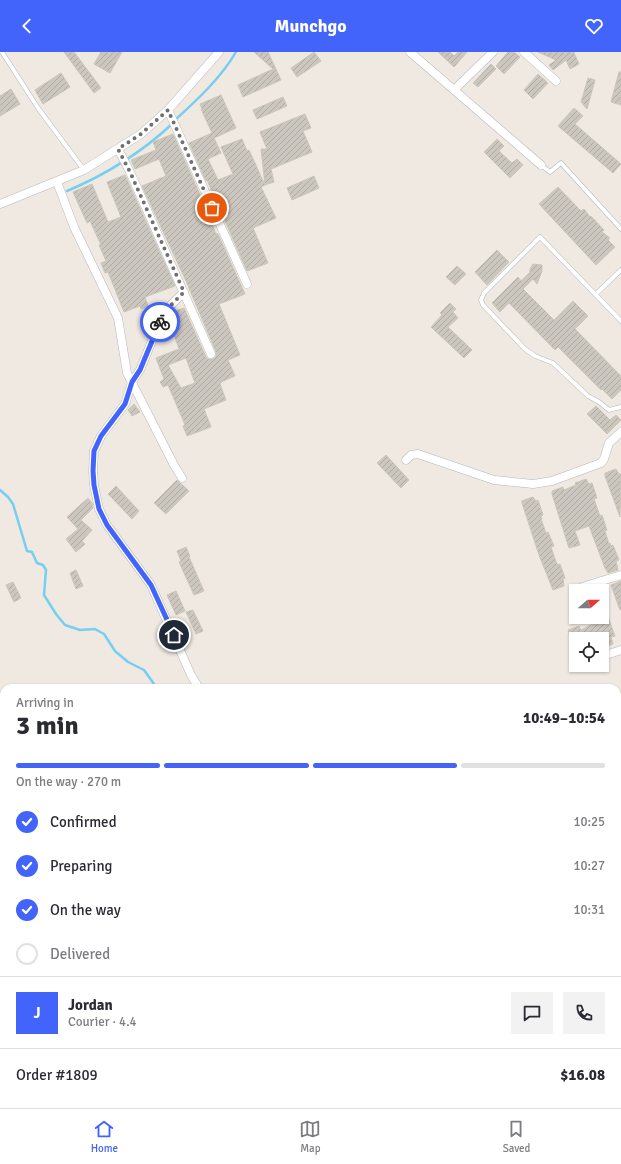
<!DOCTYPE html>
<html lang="en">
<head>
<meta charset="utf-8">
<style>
  body { margin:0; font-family:Signika,sans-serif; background:#f2f2f3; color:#2b2b33; height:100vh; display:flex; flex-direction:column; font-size:15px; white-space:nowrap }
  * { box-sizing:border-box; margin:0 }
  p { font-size:13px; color:#7c7c81 }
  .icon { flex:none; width:22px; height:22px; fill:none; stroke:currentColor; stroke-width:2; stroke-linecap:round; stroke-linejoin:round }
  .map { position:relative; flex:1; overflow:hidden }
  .details { position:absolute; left:0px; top:632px; width:621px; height:424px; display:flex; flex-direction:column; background:#fff; border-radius:12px 12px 0 0; box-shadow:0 1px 3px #0004 }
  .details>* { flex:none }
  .needle { width:26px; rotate:70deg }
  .controls { position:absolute; left:569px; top:532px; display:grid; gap:8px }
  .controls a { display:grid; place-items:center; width:40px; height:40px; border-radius:0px; background:#fff; box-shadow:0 1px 3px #0004; font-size:20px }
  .pin { position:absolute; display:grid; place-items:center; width:34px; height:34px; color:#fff; margin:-17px; border:2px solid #fff; border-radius:50%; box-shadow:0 1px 4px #0007 }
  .courier { position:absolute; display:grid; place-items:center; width:40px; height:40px; margin:-20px; border:3px solid #4264fb; border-radius:50%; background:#fff; color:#222; box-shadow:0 1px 5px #0007 }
  .summary em { font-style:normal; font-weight:700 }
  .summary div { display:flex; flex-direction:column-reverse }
  .summary { display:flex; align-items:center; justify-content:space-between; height:68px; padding:0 16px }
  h1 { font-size:26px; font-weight:700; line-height:30px }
  .bar { display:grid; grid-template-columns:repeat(4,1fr); gap:6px 4px; align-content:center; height:48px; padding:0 16px }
  .bar i { height:5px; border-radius:3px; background:#e1e1e2 }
  .bar .on { background:#4264fb }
  .bar p { grid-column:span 4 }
  .line { display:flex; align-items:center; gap:10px; padding:0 16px; border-top:1px solid #e1e1e2 }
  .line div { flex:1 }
  .round { display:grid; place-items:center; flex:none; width:42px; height:42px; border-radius:0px; background:#f2f2f3 }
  ol { padding:0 16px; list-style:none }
  li { display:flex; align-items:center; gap:12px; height:44px }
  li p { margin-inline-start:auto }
  li .icon { padding:4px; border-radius:50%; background:#4264fb; color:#fff; stroke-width:4 }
  li:last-child { color:#7c7c81 }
  li i { width:22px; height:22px; border:2px solid #e1e1e2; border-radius:50% }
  header { display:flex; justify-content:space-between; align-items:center; height:52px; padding:0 16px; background:#4264fb; color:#fff; font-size:18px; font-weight:700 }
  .menu { display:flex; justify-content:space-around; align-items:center; height:56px; border-top:1px solid #e1e1e2; background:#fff; font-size:11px; color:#7c7c81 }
  .menu a { display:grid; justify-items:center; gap:2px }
  .menu .on { color:#4264fb }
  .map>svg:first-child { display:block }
  .forest { fill:url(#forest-crowns) }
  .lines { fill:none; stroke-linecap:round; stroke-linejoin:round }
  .stream { stroke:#75cff0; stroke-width:2.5 }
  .building { fill:url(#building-hatch); stroke:#cbc5ba; fill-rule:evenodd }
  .lane-casing { stroke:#b4b7c1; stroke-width:5 }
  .street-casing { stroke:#b4b7c1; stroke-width:9 }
  .lane { stroke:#fff; stroke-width:4 }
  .street { stroke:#fff; stroke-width:8 }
  .done { stroke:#726f6d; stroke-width:4; stroke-dasharray:0 7.2 }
  .route { stroke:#4264fb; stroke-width:5 }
</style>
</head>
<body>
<header><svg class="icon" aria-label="back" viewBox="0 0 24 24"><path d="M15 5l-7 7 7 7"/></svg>Munchgo<svg class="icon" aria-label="heart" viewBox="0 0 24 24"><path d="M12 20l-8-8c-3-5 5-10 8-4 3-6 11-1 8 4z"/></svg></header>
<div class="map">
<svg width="621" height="1056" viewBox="0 0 621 1056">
  <defs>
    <pattern id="forest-crowns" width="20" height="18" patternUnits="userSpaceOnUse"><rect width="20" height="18" fill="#b6e59e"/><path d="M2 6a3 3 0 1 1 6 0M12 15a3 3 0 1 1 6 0" fill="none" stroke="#9dc588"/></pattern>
    <pattern id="building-hatch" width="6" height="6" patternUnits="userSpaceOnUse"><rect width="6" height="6" fill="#cbc7bf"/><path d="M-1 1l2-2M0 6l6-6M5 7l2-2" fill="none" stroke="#afaba4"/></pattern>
  </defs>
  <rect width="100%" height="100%" fill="#efe9e1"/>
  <path class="forest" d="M 0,925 L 4,928 L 4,1052 L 208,1052 L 209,1054 L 214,1056 L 0,1056 Z"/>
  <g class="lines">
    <path class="stream" d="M 175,68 C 197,48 221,26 236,0
      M 67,139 C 105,123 142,100 172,72
      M 0,438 L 8,445 L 13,452 L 27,499 L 32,500 L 37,511 L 43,513 L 46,518 L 44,543 L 56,562 L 65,573 L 80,578 L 95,577 L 104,582 L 115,599 L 128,610 L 144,618 L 154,632 L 153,636
      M 617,1043 L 621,1039
      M 207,1052 L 208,1056
      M 602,1056 L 607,1052"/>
  </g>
  <path class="building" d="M 64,0 L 74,0 L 101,36 L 94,41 Z
    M 101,0 L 122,0 L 110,21 L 94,12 Z
    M 254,0 L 268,0 L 281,28 L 243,45 L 238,33 L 273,17 Z
    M 314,0 L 321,9 L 297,25 L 291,16 Z
    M 438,0 L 450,0 L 454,4 L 458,0 L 467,0 L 454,15 Z
    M 508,0 L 514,0 L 520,5 L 504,22 L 496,14 Z
    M 538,0 L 575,0 L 574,1 L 579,12 L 570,17 L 566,8 L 553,18 L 549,13 L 556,8 Z
    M 491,12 L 496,17 L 478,35 L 473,31 Z
    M 619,20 L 621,20 L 621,53 L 611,50 Z
    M 61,21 L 70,35 L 43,52 L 35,38 Z
    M 538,22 L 548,31 L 533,47 L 524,38 Z
    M 588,26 L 595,28 L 587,57 L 581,50 Z
    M 11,37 L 20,52 L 0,64 L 0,44 Z
    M 221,43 L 236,76 L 214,86 L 221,101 L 208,107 L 218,128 L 233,122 L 221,95 L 242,87 L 247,99 L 249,98 L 265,133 L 261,135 L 276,166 L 253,176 L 268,211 L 247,219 L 207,128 L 206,129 L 189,91 L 212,81 L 201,57 L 202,57 L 200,52 Z
    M 283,45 L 287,54 L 257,67 L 253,58 Z
    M 574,56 L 583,64 L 575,72 L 621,112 L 613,121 L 558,74 Z
    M 305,62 L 311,76 L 303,79 L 312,100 L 271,117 L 274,130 L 265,133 L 261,97 L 267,97 L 260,80 Z
    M 173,82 L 205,154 L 216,182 L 218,182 L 245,242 L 219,252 L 240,303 L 228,308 L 235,324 L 221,330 L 221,331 L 220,332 L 226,348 L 204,357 L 211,375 L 187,384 L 183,374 L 185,373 L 168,333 L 163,335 L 160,330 L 164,327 L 156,306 L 179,297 L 168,266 L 172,260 L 184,256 L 206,305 L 208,307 L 213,307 L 216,305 L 216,300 L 186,229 L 142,134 L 166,124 L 159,107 L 135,117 L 131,108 L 156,98 L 153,90 ZM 186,306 L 195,331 L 181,336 L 168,313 Z
    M 497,87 L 504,94 L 499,99 L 512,111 L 517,107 L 523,113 L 510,126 L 484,100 Z
    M 125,123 L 175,234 L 145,245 L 148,254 L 141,257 L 140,254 L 124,260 L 108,220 L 105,221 L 101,211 L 106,209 L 99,193 L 101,193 L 90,169 L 87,171 L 73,140 L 92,132 L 108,170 L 121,165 L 107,130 Z
    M 314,124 L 319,136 L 292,148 L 287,136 Z
    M 558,135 L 581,159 L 584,157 L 590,165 L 591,164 L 604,178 L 602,180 L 610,186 L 608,188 L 615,195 L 596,213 L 539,152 Z
    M 497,198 L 509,210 L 487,233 L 475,220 Z
    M 533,212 L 542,213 L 542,219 L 537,232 L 533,227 L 523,237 L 554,268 L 573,249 L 588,264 L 575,277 L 621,324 L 621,338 L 612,347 L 602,337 L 601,338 L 558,295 L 555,298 L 509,251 L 500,260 L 492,251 L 518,225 L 521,229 L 530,220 L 530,217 Z
    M 457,214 L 466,222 L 455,233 L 446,225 Z
    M 450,251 L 456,257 L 453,260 L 458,266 L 448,275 L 472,298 L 464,306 L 431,275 L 442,263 L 440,261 Z
    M 134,352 L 140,360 L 132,364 L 128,358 Z
    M 596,354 L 610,368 L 616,363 L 621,368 L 607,382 L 587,362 Z
    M 386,403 L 409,428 L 401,436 L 377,411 Z
    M 616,417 L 619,422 L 621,422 L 620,465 L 605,424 L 605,421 Z
    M 586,427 L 589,432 L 592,431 L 597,446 L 594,447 L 600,464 L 602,463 L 607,478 L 605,479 L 609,492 L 610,491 L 611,494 L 613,493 L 619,508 L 616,509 L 618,518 L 608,521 L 605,516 L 589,474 L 575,479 L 580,493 L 569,496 L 552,442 L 552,439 L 563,435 L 564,438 L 576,433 L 575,431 Z
    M 177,428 L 189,439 L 166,462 L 154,451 Z
    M 116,434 L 139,459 L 132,467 L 108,442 Z
    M 533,445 L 536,449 L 538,448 L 543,463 L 541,464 L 542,467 L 541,467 L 546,481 L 548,480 L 554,494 L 551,495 L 556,510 L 558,513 L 560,512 L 565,526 L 563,527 L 564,534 L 553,538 L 539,503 L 522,451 L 522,449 Z
    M 88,446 L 92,451 L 93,456 L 81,468 L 92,478 L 82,489 L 85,492 L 76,500 L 66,487 L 78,477 L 67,465 Z
    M 186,495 L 190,504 L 189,505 L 204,539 L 194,543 L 179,510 L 181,509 L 177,499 Z
    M 76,518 L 83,534 L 76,537 L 70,521 Z
    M 621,529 L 621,557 L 620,558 L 611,533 Z
    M 13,530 L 21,546 L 14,550 L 6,533 Z
    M 176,539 L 185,559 L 176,563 L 167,543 Z
    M 193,558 L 203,579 L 196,582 L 186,560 Z
    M 591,565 L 608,565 L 615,584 L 611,585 L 613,592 L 602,596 L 602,587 L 576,587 L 575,601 L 568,578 L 579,574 L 581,578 L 593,572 Z"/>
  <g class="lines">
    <defs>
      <path id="lane" d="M 2,0 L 38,56 L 84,118
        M 541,113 L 550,120 L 561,111 L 621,177
        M 596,242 L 621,218
        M 621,269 L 540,185 L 484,241 L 481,248 L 483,253 L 525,297 L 535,304 L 553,311 L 588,344 L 599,350 L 609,358 L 621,355"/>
      <path id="street" d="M 410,0 L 541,113
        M 524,0 L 556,29
        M 454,38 L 493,0
        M 168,58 L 247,232
        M 118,97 L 130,120 L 211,302
        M 57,130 L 74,175 L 118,266 L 127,321 L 174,413 L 182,426
        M 0,152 L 84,118 L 141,82 L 168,58 L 219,0
        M 184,240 L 168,256 L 161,267 L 140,318 L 132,330 L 125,352 L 101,384 L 94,399 L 93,419 L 94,433 L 99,457 L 107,473 L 151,533 L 191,623 L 199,636
        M 406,408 L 411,403 L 418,402 L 494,428 L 533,432 L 552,429 L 601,411 L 604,407 L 609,391 L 621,380
        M 582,535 L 621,523
        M 603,604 L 621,598
        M 617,684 L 621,679
        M 617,920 L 621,915"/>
    </defs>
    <use href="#lane" class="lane-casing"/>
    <use href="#street" class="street-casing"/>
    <use href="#lane" class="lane"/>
    <use href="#street" class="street"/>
  </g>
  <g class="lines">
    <path class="done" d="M 160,270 L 168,256 L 184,240 L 130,120 L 118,97 L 141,82 L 168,58 L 212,156"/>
    <path class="route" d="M 160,270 L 140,318 L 132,330 L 125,352 L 101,384 L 94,399 L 93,419 L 94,433 L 99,457 L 107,473 L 151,533 L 174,583"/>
  </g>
</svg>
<div class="controls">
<a><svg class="needle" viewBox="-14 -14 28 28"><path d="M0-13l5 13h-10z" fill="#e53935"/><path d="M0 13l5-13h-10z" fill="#7c7c81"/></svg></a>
<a><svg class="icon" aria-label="locate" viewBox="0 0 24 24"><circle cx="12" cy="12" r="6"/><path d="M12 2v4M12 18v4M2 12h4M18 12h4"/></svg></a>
</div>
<div class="pin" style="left:212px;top:156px;background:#ea580c"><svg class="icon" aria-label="bag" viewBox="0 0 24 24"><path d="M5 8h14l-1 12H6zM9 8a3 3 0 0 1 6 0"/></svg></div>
<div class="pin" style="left:174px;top:583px;background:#1f2937"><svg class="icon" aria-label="home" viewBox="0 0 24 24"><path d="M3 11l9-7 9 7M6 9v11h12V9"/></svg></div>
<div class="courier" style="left:160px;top:270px"><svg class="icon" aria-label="bike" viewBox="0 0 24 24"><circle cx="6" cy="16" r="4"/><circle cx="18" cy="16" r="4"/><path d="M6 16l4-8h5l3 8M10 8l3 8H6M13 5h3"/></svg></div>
<section class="details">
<div class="summary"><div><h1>3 min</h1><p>Arriving in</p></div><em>10:49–10:54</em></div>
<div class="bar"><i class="on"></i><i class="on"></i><i class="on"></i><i></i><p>On the way · 270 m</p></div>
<ol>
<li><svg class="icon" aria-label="check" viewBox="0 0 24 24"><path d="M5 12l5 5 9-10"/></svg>Confirmed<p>10:25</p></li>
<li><svg class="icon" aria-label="check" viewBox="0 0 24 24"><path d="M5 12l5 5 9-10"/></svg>Preparing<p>10:27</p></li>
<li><svg class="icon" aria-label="check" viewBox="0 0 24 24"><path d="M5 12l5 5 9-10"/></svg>On the way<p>10:31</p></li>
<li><i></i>Delivered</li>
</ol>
<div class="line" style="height:72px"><b class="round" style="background:#4264fb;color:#fff">J</b><div><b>Jordan</b><p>Courier · 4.4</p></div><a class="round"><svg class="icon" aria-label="chat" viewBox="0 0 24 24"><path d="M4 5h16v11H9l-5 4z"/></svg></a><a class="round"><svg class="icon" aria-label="phone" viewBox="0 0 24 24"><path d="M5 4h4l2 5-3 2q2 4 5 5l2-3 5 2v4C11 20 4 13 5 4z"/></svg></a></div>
<div class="line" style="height:52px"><div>Order #1809</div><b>$16.08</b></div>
</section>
</div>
<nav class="menu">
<a class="on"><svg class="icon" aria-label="home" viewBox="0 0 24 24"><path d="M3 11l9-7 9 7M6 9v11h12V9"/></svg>Home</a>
<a><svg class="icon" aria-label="map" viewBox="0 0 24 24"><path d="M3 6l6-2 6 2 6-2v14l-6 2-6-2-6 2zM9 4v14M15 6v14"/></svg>Map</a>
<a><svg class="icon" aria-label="saved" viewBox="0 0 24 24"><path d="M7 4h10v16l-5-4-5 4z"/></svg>Saved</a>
</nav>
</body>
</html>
